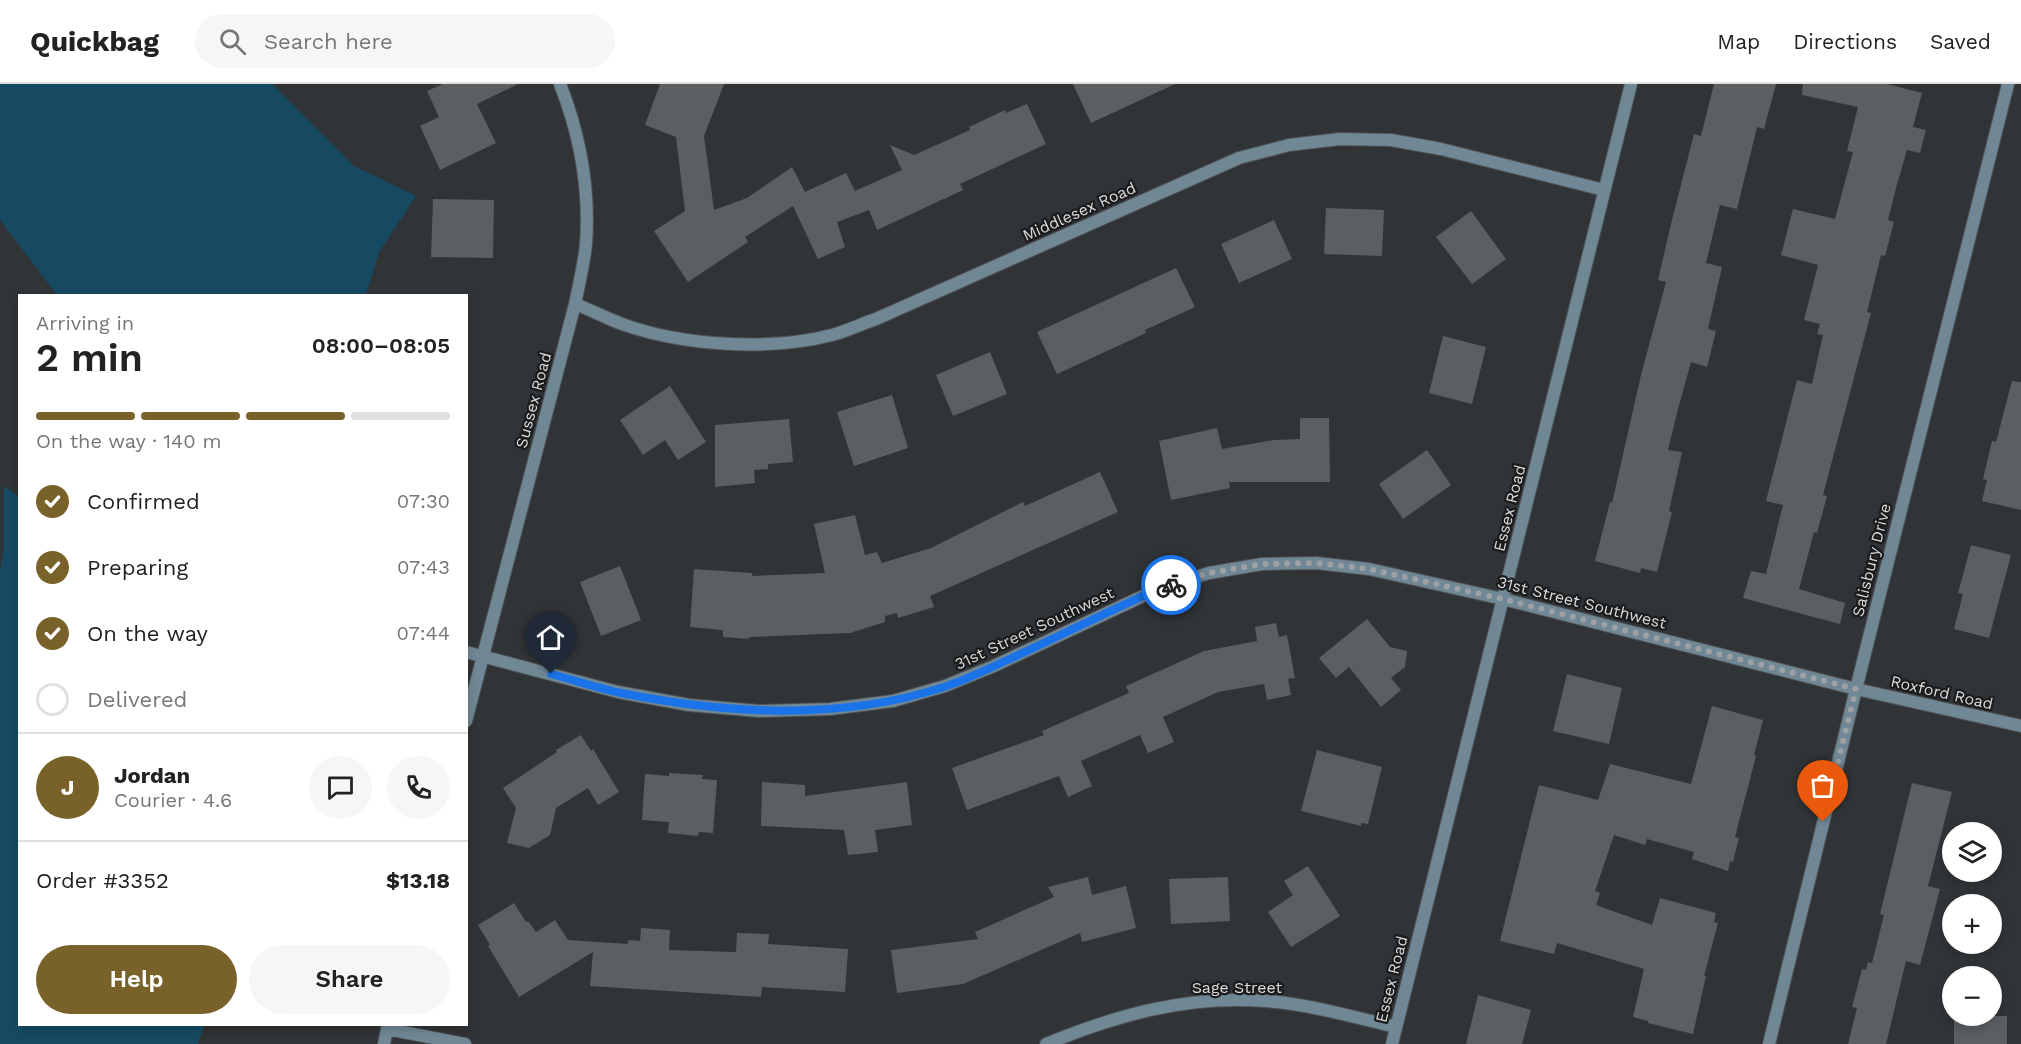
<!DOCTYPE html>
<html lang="en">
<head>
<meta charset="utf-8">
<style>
  body { margin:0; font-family:"Work Sans",sans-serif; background:#f6f6f6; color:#222; height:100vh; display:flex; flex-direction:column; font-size:22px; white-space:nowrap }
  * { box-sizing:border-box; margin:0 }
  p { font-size:20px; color:#767676 }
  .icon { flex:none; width:33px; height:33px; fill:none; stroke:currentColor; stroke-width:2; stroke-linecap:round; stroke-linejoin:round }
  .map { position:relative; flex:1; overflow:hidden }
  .side { position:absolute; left:18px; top:210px; width:450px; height:732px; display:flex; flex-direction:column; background:#fff; border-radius:0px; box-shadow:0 3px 9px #0003 }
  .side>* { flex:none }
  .tools { position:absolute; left:1942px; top:738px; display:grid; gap:12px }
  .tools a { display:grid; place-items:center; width:60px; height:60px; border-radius:50%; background:#fff; box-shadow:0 3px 9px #0003; font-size:30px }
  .pin { position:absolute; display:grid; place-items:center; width:51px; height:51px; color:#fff; margin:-62px -26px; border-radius:50% 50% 50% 0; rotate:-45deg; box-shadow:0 0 6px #0007 }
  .pin .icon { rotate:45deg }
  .courier { position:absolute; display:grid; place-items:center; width:60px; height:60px; margin:-30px; border:4px solid #1a73e8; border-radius:50%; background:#fff; color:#222; box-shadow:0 2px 8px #0007 }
  .overview em { font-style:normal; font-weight:600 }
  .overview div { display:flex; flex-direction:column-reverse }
  .overview { display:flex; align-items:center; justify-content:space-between; height:102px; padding:0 18px }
  h1 { font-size:39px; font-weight:600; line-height:45px }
  .bar { display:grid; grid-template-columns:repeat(4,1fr); gap:9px 6px; align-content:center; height:72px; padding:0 18px }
  .bar i { height:8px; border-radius:4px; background:#e0e0e0 }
  .bar .active { background:#79612a }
  .bar p { grid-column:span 4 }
  .line { display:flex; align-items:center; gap:15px; padding:0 18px; border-top:2px solid #e0e0e0 }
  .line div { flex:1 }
  .round { display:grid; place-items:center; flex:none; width:63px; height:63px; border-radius:32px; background:#f6f6f6 }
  ol { padding:0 18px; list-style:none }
  li { display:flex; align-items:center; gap:18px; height:66px }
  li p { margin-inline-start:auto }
  li .icon { padding:6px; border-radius:50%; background:#79612a; color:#fff; stroke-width:4 }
  li:last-child { color:#767676 }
  li i { width:33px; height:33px; border:3px solid #e0e0e0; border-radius:50% }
  .cta { display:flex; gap:12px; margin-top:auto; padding:12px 18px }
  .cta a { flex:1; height:69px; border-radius:36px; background:#79612a; color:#fff; font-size:24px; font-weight:600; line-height:69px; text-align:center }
  .cta a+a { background:#f6f6f6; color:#222 }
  header { display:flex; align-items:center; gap:36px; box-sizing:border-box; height:84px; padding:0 30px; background:#fff; border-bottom:2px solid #e0e0e0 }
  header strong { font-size:28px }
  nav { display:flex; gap:33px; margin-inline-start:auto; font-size:21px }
  .search { width:420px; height:54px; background:#f6f6f6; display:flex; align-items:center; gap:15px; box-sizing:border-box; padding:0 21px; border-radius:33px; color:#767676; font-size:22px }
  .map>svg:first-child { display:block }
  .green { fill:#164a63 }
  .building { fill:#5b5f61 }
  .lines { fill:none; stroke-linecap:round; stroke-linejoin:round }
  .minor-casing { stroke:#4f5254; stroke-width:14 }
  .minor { stroke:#708795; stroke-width:12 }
  .done { stroke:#9ea1a3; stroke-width:6; stroke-dasharray:0 10.8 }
  .route { stroke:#1a73e8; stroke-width:8 }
  .labels { text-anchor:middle; stroke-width:4.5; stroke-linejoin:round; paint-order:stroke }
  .street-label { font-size:16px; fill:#d9dbdd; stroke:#1a1b1c }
</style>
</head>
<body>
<header>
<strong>Quickbag</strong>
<div class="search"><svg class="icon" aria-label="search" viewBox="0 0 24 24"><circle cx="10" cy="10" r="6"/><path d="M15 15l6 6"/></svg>Search here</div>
<nav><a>Map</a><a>Directions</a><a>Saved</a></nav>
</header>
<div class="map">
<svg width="2021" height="960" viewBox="0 0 2021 960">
  <rect width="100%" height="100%" fill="#313436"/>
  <path class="green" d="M 0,0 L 272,0 L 354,82 L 416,112 L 379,168 L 366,211 L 57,211 L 0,136 Z
    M 4,402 L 20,413 L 20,940 L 204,941 L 198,960 L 0,960 L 0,488 L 4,464 Z"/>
  <path class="building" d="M 443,0 L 518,0 L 477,20 L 496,59 L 440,86 L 420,42 L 439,33 L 427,7 Z
    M 660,0 L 724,0 L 704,52 L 714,126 L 747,114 L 792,83 L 805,108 L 846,89 L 855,107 L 902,86 L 890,61 L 914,71 L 970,46 L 969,43 L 1005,26 L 1006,29 L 1027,20 L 1046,60 L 960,100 L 963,106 L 877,146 L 869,126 L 837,138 L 845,163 L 818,175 L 793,122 L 745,153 L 748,158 L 688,198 L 654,147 L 685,127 L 676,53 L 645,41 Z
    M 1073,0 L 1175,0 L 1091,39 Z
    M 1714,0 L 1776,0 L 1764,45 L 1757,43 L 1737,125 L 1720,121 L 1706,179 L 1722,183 L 1708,245 L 1716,247 L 1707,283 L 1691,278 L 1677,329 L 1668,366 L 1682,368 L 1669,427 L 1672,428 L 1657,488 L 1641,484 L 1640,489 L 1595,477 L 1610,418 L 1612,419 L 1641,291 L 1666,198 L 1658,196 L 1671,140 L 1694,50 L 1701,52 Z
    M 1803,0 L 1887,0 L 1922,9 L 1913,43 L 1926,46 L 1920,69 L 1907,66 L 1896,104 L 1888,136 L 1894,138 L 1885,172 L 1881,171 L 1867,228 L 1871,229 L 1823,411 L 1827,412 L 1817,449 L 1814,448 L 1799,505 L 1845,519 L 1840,540 L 1743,514 L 1751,487 L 1766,490 L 1783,421 L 1766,417 L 1797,296 L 1812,300 L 1823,251 L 1817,250 L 1820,240 L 1804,236 L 1818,181 L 1781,171 L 1793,125 L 1835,135 L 1853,68 L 1847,67 L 1858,23 L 1802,11 Z
    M 433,115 L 494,116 L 493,174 L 431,173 Z
    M 1326,124 L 1384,126 L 1382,172 L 1324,170 Z
    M 1471,127 L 1506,175 L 1472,200 L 1436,153 Z
    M 1274,136 L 1292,175 L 1239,199 L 1221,160 Z
    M 1176,184 L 1195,223 L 1145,246 L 1146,249 L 1057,290 L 1037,248 Z
    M 1443,252 L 1486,263 L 1472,320 L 1429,309 Z
    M 990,268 L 1007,310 L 953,332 L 936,291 Z
    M 2012,297 L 2021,298 L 2021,426 L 1982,417 L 1987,396 L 1983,395 L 1992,357 L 1996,358 Z
    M 670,302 L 706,358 L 678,376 L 665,356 L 643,371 L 620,336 Z
    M 892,311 L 908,364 L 854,382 L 837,328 Z
    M 1300,334 L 1329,334 L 1330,398 L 1229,398 L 1230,404 L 1171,416 L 1159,357 L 1217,344 L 1222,365 L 1274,356 L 1300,355 Z
    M 789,335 L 793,378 L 768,380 L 768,385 L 754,386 L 755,399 L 715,403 L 715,341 Z
    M 1427,366 L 1451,401 L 1403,435 L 1379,400 Z
    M 1100,388 L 1118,428 L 930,512 L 934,523 L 898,534 L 897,529 L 885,532 L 885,538 L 850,549 L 749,553 L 749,555 L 723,553 L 723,546 L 690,543 L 694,485 L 752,489 L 752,492 L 825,489 L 814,440 L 855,431 L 865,471 L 877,468 L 882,479 L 931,464 L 1023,418 L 1025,422 Z
    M 1971,461 L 2011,471 L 1989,554 L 1954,545 L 1963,510 L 1958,509 Z
    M 620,482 L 641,536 L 601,552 L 580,498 Z
    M 1367,535 L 1390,563 L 1407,567 L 1405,583 L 1391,594 L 1401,606 L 1381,623 L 1349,583 L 1336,594 L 1319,574 Z
    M 1276,539 L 1279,553 L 1287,551 L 1295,594 L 1288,595 L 1291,611 L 1267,616 L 1264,600 L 1218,608 L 1163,633 L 1174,658 L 1148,669 L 1140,651 L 1081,677 L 1092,702 L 1068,713 L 1059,692 L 967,726 L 952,684 L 1044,651 L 1042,647 L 1129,609 L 1126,602 L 1204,567 L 1257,557 L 1255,543 Z
    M 1567,590 L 1622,604 L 1609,660 L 1553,647 Z
    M 1712,622 L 1763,636 L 1754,671 L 1756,672 L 1735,753 L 1739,754 L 1733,778 L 1730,777 L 1728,787 L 1692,775 L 1694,768 L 1647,755 L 1645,761 L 1614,751 L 1595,807 L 1600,809 L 1596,821 L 1652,841 L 1660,814 L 1716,829 L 1714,838 L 1718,839 L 1704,892 L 1706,892 L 1693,950 L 1648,939 L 1648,937 L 1633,933 L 1644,885 L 1557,859 L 1554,870 L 1500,857 L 1539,701 L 1598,716 L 1610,680 L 1691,700 Z
    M 581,651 L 591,667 L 593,665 L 619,708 L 598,721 L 588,704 L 556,724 L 550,751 L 529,764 L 507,759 L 516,724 L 503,704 L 557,668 L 556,666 Z
    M 1317,666 L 1382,683 L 1368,740 L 1361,739 L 1361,742 L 1301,727 Z
    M 669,689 L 703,691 L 702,695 L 717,696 L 713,749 L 699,748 L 698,752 L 668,749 L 669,738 L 642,736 L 645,690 L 669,692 Z
    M 762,698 L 805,701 L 805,712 L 907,698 L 912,741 L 875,746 L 878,768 L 848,771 L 844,746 L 761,742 Z
    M 1912,699 L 1952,708 L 1928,802 L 1940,805 L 1920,881 L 1906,877 L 1886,960 L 1848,960 L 1857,924 L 1852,923 L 1862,885 L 1866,886 L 1868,878 L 1872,879 L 1884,831 L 1880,830 Z
    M 1308,782 L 1340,832 L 1291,863 L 1268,828 L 1293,811 L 1284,797 Z
    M 1088,793 L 1092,811 L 1126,802 L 1136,844 L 1082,858 L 1080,849 L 963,900 L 897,909 L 891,866 L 978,855 L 975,848 L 1054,813 L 1048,803 Z
    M 1228,793 L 1230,837 L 1171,840 L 1169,795 Z
    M 514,819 L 526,838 L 528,837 L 536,848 L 555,836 L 568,856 L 628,860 L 628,856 L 640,857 L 641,844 L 670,846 L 669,866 L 736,868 L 737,849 L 769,850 L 768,860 L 848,865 L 845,908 L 762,903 L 761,913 L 590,902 L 593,868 L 519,913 L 488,862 L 490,861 L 478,841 Z
    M 1478,911 L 1531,926 L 1522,960 L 1466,960 Z
    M 1954,932 L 2007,932 L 2007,960 L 1954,960 Z"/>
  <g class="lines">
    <defs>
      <path id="minor" d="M 575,220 C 591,226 606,234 622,240 C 683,262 770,267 832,251 C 847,247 861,240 876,235 L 1239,74 L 1289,61 L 1340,55 L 1391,56 L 1441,65 L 1604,106
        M 466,568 L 618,608 L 689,621 L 759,627 L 830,625 L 893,617 L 945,602 L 994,582 L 1158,505 L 1209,489 L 1262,480 L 1316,479 L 1369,485 L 1503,515 L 1856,605 L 2021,642
        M 466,637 L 575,220 C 579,200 584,180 586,160 C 590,105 580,51 560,0
        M 387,945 L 465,960
        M 384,960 L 388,940
        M 1046,960 C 1117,931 1187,911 1265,917 C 1310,920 1353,933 1396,943
        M 1392,960 L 1631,0
        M 1769,960 L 1856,605 L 2008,0"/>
    </defs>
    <use href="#minor" class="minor-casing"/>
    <use href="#minor" class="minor"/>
  </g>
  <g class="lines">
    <path class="done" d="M 1171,501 L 1209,489 L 1262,480 L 1316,479 L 1369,485 L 1503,515 L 1856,605 L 1823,738"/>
    <path class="route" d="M 551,590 C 574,596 597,604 621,609 C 727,630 839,637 944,603 C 972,594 1000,579 1027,567 C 1071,546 1114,525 1158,505 L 1171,501"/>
  </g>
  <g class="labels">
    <g class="street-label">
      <text transform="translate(1079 127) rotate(-24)" y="6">Middlesex Road</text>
      <text transform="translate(533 316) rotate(-75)" y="6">Sussex Road</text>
      <text transform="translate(1509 424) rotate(-76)" y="6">Essex Road</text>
      <text transform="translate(1871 476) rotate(-76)" y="6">Salisbury Drive</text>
      <text transform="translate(1582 518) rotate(14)" y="6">31st Street Southwest</text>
      <text transform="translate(1034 544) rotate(-25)" y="6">31st Street Southwest</text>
      <text transform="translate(1942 608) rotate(13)" y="6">Roxford Road</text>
      <text transform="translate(1391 895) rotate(-76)" y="6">Essex Road</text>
      <text x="1237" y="909">Sage Street</text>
    </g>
  </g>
</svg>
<div class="tools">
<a><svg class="icon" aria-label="layers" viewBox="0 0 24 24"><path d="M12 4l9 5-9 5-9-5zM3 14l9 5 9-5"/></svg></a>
<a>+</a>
<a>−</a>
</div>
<div class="pin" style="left:1823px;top:738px;background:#ea580c"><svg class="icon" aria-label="bag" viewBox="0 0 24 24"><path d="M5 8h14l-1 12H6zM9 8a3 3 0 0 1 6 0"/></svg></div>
<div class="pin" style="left:551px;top:590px;background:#1f2937"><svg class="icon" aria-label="home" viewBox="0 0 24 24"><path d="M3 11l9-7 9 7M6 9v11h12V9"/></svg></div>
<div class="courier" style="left:1171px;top:501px"><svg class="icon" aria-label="bike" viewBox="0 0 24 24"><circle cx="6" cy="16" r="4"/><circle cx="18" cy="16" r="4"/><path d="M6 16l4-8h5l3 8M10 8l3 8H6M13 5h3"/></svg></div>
<section class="side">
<div class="overview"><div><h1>2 min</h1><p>Arriving in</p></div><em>08:00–08:05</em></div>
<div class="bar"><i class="active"></i><i class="active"></i><i class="active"></i><i></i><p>On the way · 140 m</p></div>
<ol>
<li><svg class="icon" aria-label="check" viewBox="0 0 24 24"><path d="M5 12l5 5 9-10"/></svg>Confirmed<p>07:30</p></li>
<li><svg class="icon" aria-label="check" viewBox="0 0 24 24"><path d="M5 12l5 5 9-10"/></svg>Preparing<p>07:43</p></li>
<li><svg class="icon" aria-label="check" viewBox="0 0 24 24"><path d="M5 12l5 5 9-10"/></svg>On the way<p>07:44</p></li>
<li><i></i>Delivered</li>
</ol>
<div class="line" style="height:108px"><b class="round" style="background:#79612a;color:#fff">J</b><div><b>Jordan</b><p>Courier · 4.6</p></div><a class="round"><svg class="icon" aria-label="chat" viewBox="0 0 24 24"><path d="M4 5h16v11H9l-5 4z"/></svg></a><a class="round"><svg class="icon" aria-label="phone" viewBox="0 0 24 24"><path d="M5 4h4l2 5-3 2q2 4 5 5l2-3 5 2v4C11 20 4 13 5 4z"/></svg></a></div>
<div class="line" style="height:78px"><div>Order #3352</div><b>$13.18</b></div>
<div class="cta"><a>Help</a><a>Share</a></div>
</section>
</div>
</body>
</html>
